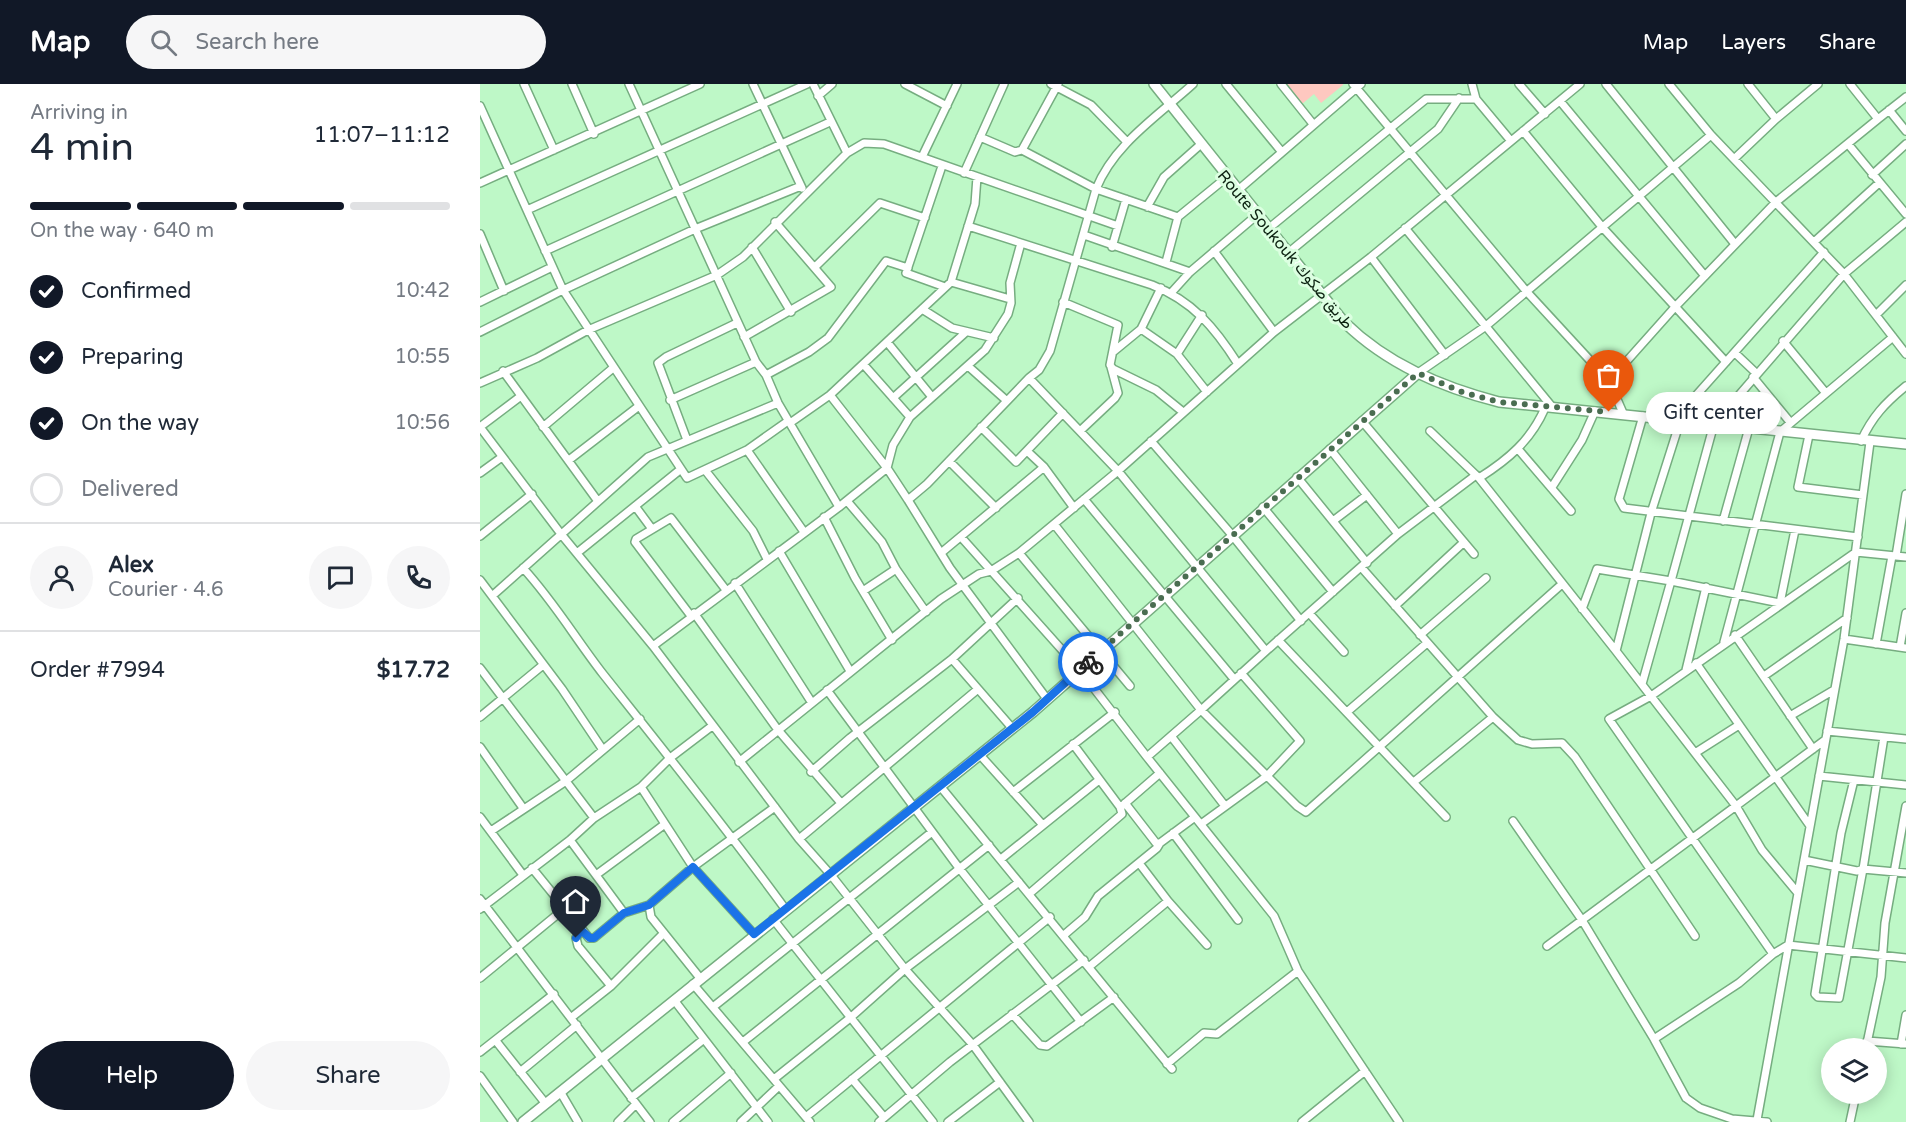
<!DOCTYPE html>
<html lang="en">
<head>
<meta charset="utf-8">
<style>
  body { margin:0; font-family:"Varela Round",Vazirmatn,sans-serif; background:#f6f6f7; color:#1f2937; height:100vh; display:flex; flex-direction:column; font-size:22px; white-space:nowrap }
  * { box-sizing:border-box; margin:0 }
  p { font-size:20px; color:#747a83 }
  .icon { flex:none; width:33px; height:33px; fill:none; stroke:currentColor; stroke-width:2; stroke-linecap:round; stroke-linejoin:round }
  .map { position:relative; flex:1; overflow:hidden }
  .sheet { display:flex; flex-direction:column; background:#fff; width:480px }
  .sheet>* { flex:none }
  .tools { position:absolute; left:1341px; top:954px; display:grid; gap:12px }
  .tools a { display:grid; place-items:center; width:66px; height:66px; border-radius:50%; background:#fff; box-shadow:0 3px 15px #0003; font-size:30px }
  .pin { position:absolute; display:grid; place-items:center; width:51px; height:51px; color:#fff; margin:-62px -26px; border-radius:50% 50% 50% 0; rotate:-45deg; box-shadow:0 0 6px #0007 }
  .pin .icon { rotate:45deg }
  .courier { position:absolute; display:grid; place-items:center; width:60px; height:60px; margin:-30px; border:4px solid #1a73e8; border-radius:50%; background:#fff; color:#222; box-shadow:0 2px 8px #0007 }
  .bubble { position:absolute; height:42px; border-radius:21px; background:#fff; box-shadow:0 3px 15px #0003; font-size:20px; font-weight:600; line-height:42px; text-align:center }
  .headline em { font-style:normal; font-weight:600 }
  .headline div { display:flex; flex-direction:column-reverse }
  .headline { display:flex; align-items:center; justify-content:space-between; height:102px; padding:0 30px }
  h1 { font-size:39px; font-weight:600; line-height:45px }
  .bar { display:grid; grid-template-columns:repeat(4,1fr); gap:9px 6px; align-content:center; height:72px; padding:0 30px }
  .bar i { height:8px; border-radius:4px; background:#e0e1e3 }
  .bar .on { background:#111827 }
  .bar p { grid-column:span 4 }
  .line { display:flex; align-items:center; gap:15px; padding:0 30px; border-top:2px solid #e0e1e3 }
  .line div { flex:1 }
  .round { display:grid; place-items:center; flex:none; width:63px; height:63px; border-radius:32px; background:#f6f6f7 }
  ol { padding:0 30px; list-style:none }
  li { display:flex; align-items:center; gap:18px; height:66px }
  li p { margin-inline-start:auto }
  li .icon { padding:6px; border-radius:50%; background:#111827; color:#fff; stroke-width:4 }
  li:last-child { color:#747a83 }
  li i { width:33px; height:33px; border:3px solid #e0e1e3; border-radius:50% }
  .cta { display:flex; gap:12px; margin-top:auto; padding:12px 30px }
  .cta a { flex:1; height:69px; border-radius:36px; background:#111827; color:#fff; font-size:24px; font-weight:600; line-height:69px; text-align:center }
  .cta a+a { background:#f6f6f7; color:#1f2937 }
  header { display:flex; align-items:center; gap:36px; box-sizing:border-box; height:84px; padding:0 30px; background:#111827; color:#fff }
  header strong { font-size:28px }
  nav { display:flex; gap:33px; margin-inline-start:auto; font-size:21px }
  .search { width:420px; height:54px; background:#f6f6f7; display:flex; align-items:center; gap:15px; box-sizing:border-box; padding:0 21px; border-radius:33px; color:#747a83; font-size:22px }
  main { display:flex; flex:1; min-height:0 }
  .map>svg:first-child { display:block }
  .green { fill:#fec8c0 }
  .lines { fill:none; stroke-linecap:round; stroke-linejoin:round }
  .minor-casing { stroke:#76ad80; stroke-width:10 }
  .tertiary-casing { stroke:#76ad80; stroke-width:12 }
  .minor { stroke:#fff; stroke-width:7 }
  .tertiary { stroke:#fff; stroke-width:9 }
  .done { stroke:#4a6d51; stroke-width:6; stroke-dasharray:0 10.8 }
  .route { stroke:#1a73e8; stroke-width:8 }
  .labels { text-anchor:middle; stroke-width:6; stroke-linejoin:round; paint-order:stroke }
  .street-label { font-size:16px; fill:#0c2211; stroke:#dcffe1 }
</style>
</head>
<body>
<header>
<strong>Map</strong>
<div class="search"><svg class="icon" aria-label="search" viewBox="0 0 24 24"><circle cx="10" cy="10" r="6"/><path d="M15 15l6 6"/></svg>Search here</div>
<nav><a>Map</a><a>Layers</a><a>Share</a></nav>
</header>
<main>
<section class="sheet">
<div class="headline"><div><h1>4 min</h1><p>Arriving in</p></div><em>11:07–11:12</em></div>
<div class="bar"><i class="on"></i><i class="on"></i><i class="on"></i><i></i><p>On the way · 640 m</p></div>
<ol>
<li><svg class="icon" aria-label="check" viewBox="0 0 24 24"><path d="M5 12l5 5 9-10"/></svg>Confirmed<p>10:42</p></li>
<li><svg class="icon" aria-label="check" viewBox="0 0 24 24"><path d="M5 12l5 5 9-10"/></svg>Preparing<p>10:55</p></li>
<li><svg class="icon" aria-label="check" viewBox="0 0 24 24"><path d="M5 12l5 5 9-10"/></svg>On the way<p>10:56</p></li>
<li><i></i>Delivered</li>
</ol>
<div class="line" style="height:108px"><a class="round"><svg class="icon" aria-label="person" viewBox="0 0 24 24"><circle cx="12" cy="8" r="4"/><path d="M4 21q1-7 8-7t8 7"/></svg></a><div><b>Alex</b><p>Courier · 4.6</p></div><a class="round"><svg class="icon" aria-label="chat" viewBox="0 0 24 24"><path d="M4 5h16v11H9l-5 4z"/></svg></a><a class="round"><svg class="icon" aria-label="phone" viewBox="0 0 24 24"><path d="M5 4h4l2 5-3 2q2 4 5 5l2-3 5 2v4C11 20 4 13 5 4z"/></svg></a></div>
<div class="line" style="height:78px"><div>Order #7994</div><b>$17.72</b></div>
<div class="cta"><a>Help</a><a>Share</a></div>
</section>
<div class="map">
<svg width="1426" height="1038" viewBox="0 0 1426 1038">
  <rect width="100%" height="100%" fill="#bef8c7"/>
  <path class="green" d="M 806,0 L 863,0 L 863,1 L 841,19 L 834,10 L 822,20 Z"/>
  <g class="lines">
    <defs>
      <path id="minor" d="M 44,0 L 74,66
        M 92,0 L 114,50
        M 149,0 L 276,278 L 286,291 L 298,319 L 359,423 L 173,562
        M 273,0 L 322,104
        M 333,0 L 367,69
        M 425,0 L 467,22
        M 571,0 L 611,21 L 647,58
        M 746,0 L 801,67
        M 801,0 L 833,40
        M 873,0 L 1047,208 L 1129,297 L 1143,329
        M 992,0 L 996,15 L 1031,57
        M 1039,0 L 1065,30
        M 1126,0 L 1255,160
        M 1189,0 L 1231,51 L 1364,190 L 1426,270
        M 338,12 L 352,0
        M 1080,17 L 1225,192
        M 0,22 L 83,206 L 207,394 L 267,366
        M 1409,26 L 1426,47
        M 1296,35 L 1338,0
        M 1398,35 L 1426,13
        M 1043,47 L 1123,144 L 1246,278
        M 500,53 L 535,68 L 542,66
        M 1368,60 L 1426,130
        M 542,66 L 616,105 L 698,133
        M 542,66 L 578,0
        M 442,73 L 477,0
        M 1254,75 L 1296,35 L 1268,0
        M 462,82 L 426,189 L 465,203
        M 484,89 L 524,0
        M 1392,91 L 1426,60
        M 0,99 L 220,0
        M 757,107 L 881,0
        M 667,123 L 684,93 L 720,61
        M 47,126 L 327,0
        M 488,142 L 672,201 C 713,217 735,244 758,280
        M 925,144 L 1073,324
        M 788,145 L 946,15 L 996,15
        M 0,150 L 24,207
        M 604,151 L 710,188
        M 1334,158 L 1399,99
        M 272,163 L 311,228
        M 632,163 L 646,115
        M 65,167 L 350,38
        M 734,167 L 794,248
        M 808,169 L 958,45 L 979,14
        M 891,173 L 965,271
        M 686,178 L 698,133 L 747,93
        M 335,183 L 400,119 L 445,134
        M 471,198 L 530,215
        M 681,204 L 661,245 L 697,270 L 727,308
        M 691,209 L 710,188 L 777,131
        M 0,218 L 72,183
        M 583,218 L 638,241 L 630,281 L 633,285 L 676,306 L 703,328
        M 442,225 L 472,244 L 514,254
        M 1396,231 L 1426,201
        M 0,248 L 83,206 L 215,145 L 321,102
        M 264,253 L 351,203 L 295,138
        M 1303,257 L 1345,308
        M 407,258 L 452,313
        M 633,268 L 661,245
        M 1255,269 L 1276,289
        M 697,270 L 722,231
        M 384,281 L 430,333
        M 488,282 L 527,317
        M 23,287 L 117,416
        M 938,289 L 1006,242 L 1231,51
        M 286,291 L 329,268 L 348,254 L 406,177 L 428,184
        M 1273,293 L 1310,338
        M 1129,297 L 1195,223 L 1296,118 L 1398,35 L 1370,0
        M 0,299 L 57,274 L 108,246 L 237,191 L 263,173 L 367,69 L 384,59 L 404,60 L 638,142
        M 350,311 L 407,384
        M 413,314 L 486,248
        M 190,316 L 276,278
        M 1163,332 L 1139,415 L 1144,424 L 1378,453
        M 308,337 L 267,366 L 324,448
        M 882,337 L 994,470
        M 310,339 L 350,311 L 471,198 L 495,120 L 497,93
        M 0,343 L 81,450 L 173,562 L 319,755 L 351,791 L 425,885 L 370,934 L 294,995
        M 0,343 L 41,312
        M 63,343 L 133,284
        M 501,343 L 536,378 L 583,329
        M 600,347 L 635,314 L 638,309 L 631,283
        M 950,347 L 999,394 L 1136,567
        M 1329,351 L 1318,403 L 1383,411
        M 207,356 L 178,279 L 186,273 L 257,239
        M 671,357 L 752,451 L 821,537
        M 1381,357 C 1392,333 1405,319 1426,302
        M 850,365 L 918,450
        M 1038,365 L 1091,427
        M 547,367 L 564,383 L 594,424
        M 89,376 L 159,322
        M 469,377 L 516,424
        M 407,384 L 413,361 L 430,333 L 505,266 L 528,230 L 531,219 L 530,199 L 541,159
        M 225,386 L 273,447 L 287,475
        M 0,389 L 22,373
        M 817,393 L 887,479
        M 999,394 C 1029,375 1051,356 1065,324
        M 1072,403 L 1102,356 L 1115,327
        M 604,415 L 754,595
        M 428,416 L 470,484 L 567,615
        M 367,417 L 402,458 L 416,485 L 446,528
        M 155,422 L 172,445
        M 359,423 L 407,384 L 428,416 L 447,400 L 549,294
        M 783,423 L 853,508
        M 344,433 L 375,494 L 412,556
        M 853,437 L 887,411
        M 1243,437 L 1269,344
        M 574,440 L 721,626 L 786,567 L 638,387 L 549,294 L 559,286 L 570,267 L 616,105 C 634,60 678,32 713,0
        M 0,452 L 52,410
        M 481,453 L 599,585 L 667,673 L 721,626 L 817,722 L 826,728 L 1082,500
        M 299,467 L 370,587
        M 97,469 L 201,385
        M 461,469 L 564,383
        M 539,469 L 650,602
        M 1416,472 L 1426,410
        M 881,483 L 1013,633 L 935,697
        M 43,484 C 75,519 95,554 123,590 C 185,668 247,745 306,826
        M 0,496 L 82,605 L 123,666
        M 255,499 L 332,619
        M 383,507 L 416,485
        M 12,512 L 168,373 L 298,319
        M 915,522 L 983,459
        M 1102,525 L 1117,485 L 1191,497 L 1234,340 L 1364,190 L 1426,138
        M 214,529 L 298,646 L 361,719
        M 829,529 L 864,568
        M 211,532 L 155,458 L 156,455 L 191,434 L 246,506
        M 940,551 L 1006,494
        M 1255,551 L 1333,665
        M 1364,555 L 1426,564
        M 798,556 L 966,733
        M 1244,558 L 1300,348 L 1413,253
        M 1396,560 L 1412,472
        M 1420,563 L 1426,529
        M 786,567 L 918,450 L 996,391
        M 472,575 L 532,644
        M 1216,579 L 1330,742
        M 0,584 L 114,734
        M 1206,586 L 1226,503
        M 1284,592 L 1367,534
        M 1162,600 L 1191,497 L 1300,519 L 1315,446
        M 347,606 L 479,784 L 601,938
        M 867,628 L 947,559
        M 1310,632 L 1354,606
        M 0,633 L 63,581
        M 1013,633 L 1038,656 L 1052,660 L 1082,659 L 1095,673 L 1215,852
        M 1347,647 L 1426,655
        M 691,652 L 745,722
        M 0,663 L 43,724
        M 1215,669 L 1259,641
        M 500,671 L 562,740
        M 667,673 L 794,832 L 818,887 L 919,1038
        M 259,678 L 461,515 L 499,490 L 511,487 L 539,469 L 638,387 L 794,248 L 891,173 L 1100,0
        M 331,688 L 370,654 L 472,575 L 538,514
        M 1339,692 L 1426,701
        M 1374,696 L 1361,749 L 1335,910 L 1338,913 L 1359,914 L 1383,785 L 1426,789
        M 460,702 L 692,985
        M 161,703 L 213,783 L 274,850
        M 533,708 L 635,628
        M 645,719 L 676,759 L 680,759 L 715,733
        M 642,722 L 680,689
        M 0,733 L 43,791
        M 1033,737 L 1102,836 L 1174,955 L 1206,1014 L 1220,1024 L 1252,1035 L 1287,1038
        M 721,740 L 787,692 L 820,657 L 761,589
        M 11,747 L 86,697 L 160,635
        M 693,749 L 758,836
        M 319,755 L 498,605
        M 90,756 L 144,829 L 169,821 L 213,783 L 295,723
        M 521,775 L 619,696
        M 1324,776 L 1377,787 L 1383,785 L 1404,653
        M 659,779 L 688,817 L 727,861
        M 52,784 L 109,854 L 114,854 L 144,829
        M 116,791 L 185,740
        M 539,798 L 425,885 L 493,961 L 549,1038
        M 1317,808 L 1282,766 L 1256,722 L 1136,567 L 1171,429 L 1204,325 L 1344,168
        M 549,810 L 642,730 L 640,723 L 593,660
        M 0,815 L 170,1038
        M 169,821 L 171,833 L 220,894
        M 0,825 L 90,756 L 114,734 L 161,703 L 190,674 L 232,642
        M 293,835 L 453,1038
        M 101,846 L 96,854 L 98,862 L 131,902
        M 584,851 L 605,833 L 618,812 L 677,764 L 680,759
        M 1067,862 L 1345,656
        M 1293,870 L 1129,635 L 1171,612 L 1376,468 L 1426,473
        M 610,882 L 688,817
        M 0,894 L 84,825
        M 213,900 L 330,1038
        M 194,916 L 288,1038
        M 233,923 L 452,748
        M 532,930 L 560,961 L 567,962 L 634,913
        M 92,933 L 131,902 L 184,849
        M 1174,955 L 1259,899 L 1293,870 L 1308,861 L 1426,874
        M 16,957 L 66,1020
        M 1387,957 L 1426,960
        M 263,958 L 509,761
        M 1421,960 L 1426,931
        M 1386,964 L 1401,893 L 1405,839 L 1426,722
        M 0,968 L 74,910
        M 687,980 L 724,949 L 737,950 L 818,887
        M 40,988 L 97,941
        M 0,992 L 33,1038
        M 372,995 L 404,1033
        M 81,1009 L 98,1038
        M 151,1014 L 224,955
        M 326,1033 L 570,833
        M 1277,1036 L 1364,555 L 1390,358
        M 138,1038 L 156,1020
        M 193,1038 L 251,989
        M 261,1038 L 299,1002
        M 399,1038 L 470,978 L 604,876
        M 468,1038 L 520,998
        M 822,1038 L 885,987
        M 1370,1038 L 1376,1010"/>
      <path id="tertiary" d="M 674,0 L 864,238 C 907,280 961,303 1019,318 L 1426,360
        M 43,1038 L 553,628 L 938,289"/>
    </defs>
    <use href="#minor" class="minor-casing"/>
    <use href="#tertiary" class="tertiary-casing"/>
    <use href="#minor" class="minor"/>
    <use href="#tertiary" class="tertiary"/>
  </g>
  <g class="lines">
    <path class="done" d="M 608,578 L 938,289 L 982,308 L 1019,318 L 1129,328"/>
    <path class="route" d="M 96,854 L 101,846 L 110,854 L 114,854 L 144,829 L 169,821 L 213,783 L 274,850 L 553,628 L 608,578"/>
  </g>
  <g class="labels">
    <g class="street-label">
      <text transform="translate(806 165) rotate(50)" y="6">Route Soukouk طريق صكوك</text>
    </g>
  </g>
</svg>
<div class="tools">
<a><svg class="icon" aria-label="layers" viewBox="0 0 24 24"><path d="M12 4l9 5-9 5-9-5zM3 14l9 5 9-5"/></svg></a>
</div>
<div class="pin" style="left:1129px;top:328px;background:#ea580c"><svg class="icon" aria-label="bag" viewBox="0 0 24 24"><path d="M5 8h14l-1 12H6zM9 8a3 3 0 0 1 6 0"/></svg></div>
<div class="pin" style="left:96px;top:854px;background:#1f2937"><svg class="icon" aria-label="home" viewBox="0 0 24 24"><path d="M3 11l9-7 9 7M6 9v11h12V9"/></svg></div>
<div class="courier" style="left:608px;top:578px"><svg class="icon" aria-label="bike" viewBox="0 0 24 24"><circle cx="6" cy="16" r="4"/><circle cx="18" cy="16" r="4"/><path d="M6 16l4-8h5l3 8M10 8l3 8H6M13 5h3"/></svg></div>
<div class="bubble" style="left:1166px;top:308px;width:135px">Gift center</div>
</div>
</main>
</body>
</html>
